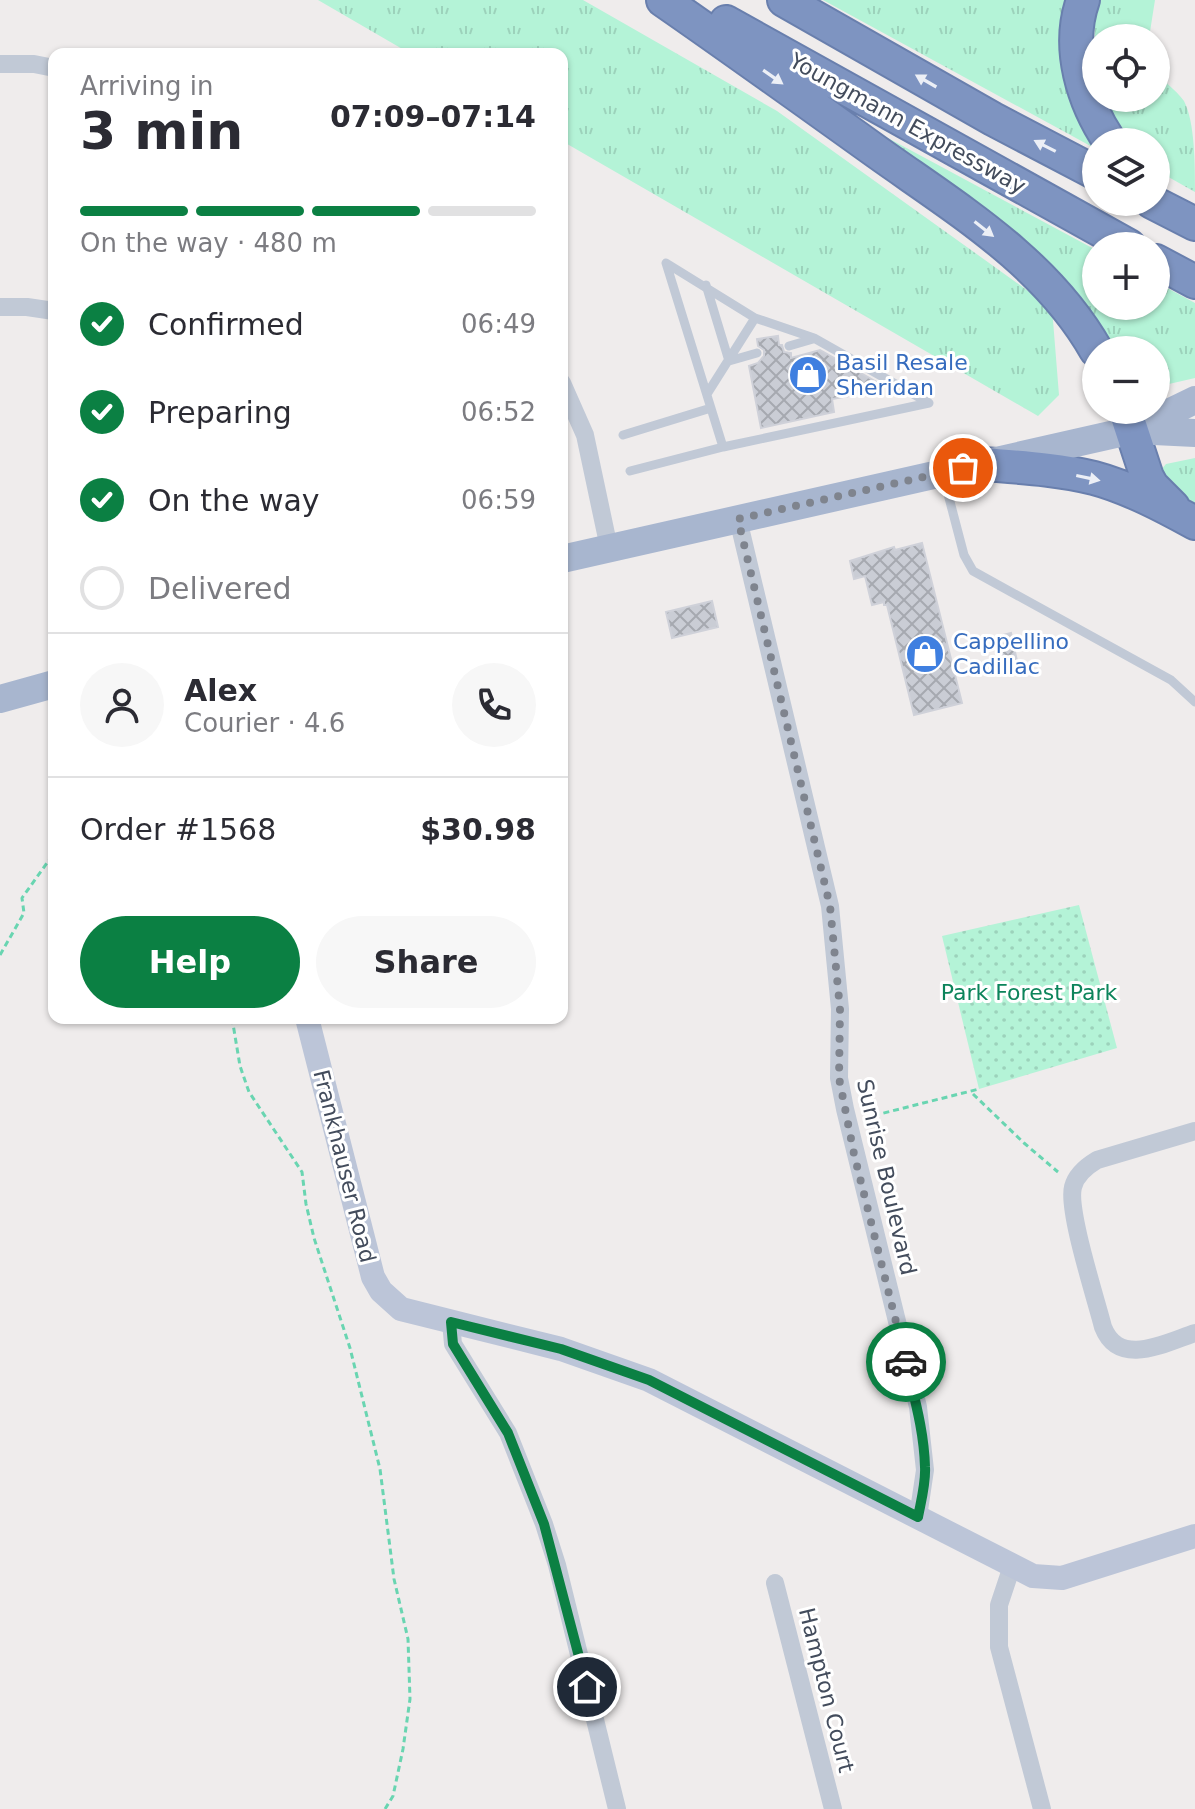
<!DOCTYPE html>
<html lang="en">
<head>
<meta charset="utf-8">
<style>
  body { margin:0; font-family:"DejaVu Sans",sans-serif; background:#f7f7f7; color:#2b2b33; height:100vh; display:flex; flex-direction:column; font-size:30px; white-space:nowrap }
  * { box-sizing:border-box; margin:0 }
  p { font-size:26px; color:#7c7c81 }
  .icon { flex:none; width:44px; height:44px; fill:none; stroke:currentColor; stroke-width:2; stroke-linecap:round; stroke-linejoin:round }
  .map { position:relative; flex:1; overflow:hidden }
  .panel { position:absolute; left:48px; top:48px; width:520px; height:976px; display:flex; flex-direction:column; background:#fff; border-radius:16px; box-shadow:0 2px 6px #0004 }
  .panel>* { flex:none }
  .controls { position:absolute; left:1082px; top:24px; display:grid; gap:16px }
  .controls a { display:grid; place-items:center; width:88px; height:88px; border-radius:50%; background:#fff; box-shadow:0 2px 6px #0004; font-size:40px }
  .pin { position:absolute; display:grid; place-items:center; width:68px; height:68px; color:#fff; margin:-34px; border:4px solid #fff; border-radius:50%; box-shadow:0 2px 8px #0007 }
  .courier { position:absolute; display:grid; place-items:center; width:80px; height:80px; margin:-40px; border:6px solid #0b8043; border-radius:50%; background:#fff; color:#222; box-shadow:0 2px 10px #0007 }
  .summary em { font-style:normal; font-weight:700 }
  .summary div { display:flex; flex-direction:column-reverse }
  .summary { display:flex; align-items:center; justify-content:space-between; height:136px; padding:0 32px }
  h1 { font-size:52px; font-weight:700; line-height:60px }
  .bar { display:grid; grid-template-columns:repeat(4,1fr); gap:12px 8px; align-content:center; height:96px; padding:0 32px }
  .bar i { height:10px; border-radius:6px; background:#e1e1e2 }
  .bar .active { background:#0b8043 }
  .bar p { grid-column:span 4 }
  .line { display:flex; align-items:center; gap:20px; padding:0 32px; border-top:2px solid #e1e1e2 }
  .line div { flex:1 }
  .round { display:grid; place-items:center; flex:none; width:84px; height:84px; border-radius:42px; background:#f7f7f7 }
  ol { padding:0 32px; list-style:none }
  li { display:flex; align-items:center; gap:24px; height:88px }
  li p { margin-inline-start:auto }
  li .icon { padding:8px; border-radius:50%; background:#0b8043; color:#fff; stroke-width:4 }
  li:last-child { color:#7c7c81 }
  li i { width:44px; height:44px; border:4px solid #e1e1e2; border-radius:50% }
  .primary-button { display:flex; gap:16px; margin-top:auto; padding:16px 32px }
  .primary-button a { flex:1; height:92px; border-radius:48px; background:#0b8043; color:#fff; font-size:32px; font-weight:700; line-height:92px; text-align:center }
  .primary-button a+a { background:#f7f7f7; color:#2b2b33 }
  .map>svg:first-child { display:block }
  .grass { fill:url(#grass-tufts) }
  .park { fill:url(#park-dots) }
  .building { fill:url(#building-cross-hatch); stroke:#cfd1d9; stroke-width:2 }
  .lines { fill:none; stroke-linecap:round; stroke-linejoin:round }
  .highway-casing { stroke:#697fad; stroke-width:36 }
  .path { stroke:#69d5b1; stroke-width:3; stroke-dasharray:6 4; stroke-linecap:butt }
  .lane { stroke:#c1c9d6; stroke-width:9 }
  .street { stroke:#c1c9d6; stroke-width:18 }
  .secondary { stroke:#bcc5d8; stroke-width:24 }
  .primary { stroke:#a8b6cf; stroke-width:28 }
  .highway { stroke:#7e94c1; stroke-width:32 }
  .oneway { fill:#eceff6 }
  .done { stroke:#7f848e; stroke-width:8; stroke-dasharray:0 14.4 }
  .route { stroke:#0b8043; stroke-width:10 }
  .labels { text-anchor:middle; stroke-width:6; stroke-linejoin:round; paint-order:stroke }
  .street-label { font-size:22px; fill:#434c5c; stroke:#fff }
  .shop-label { font-size:22px; fill:#366cbe; stroke:#fff; text-anchor:start }
  .park-label { font-size:22px; fill:#0c845b; stroke:#fff }
</style>
</head>
<body>
<div class="map">
<svg width="1195" height="1809" viewBox="0 0 1195 1809">
  <defs>
    <pattern id="grass-tufts" width="24" height="20" patternUnits="userSpaceOnUse" patternTransform="scale(2)"><rect width="24" height="20" fill="#b4f3d7"/><path d="M3 7l-1-3M5 7V3M7 7l1-3M15 17l-1-3M17 17v-4M19 17l1-3" fill="none" stroke="#9cd2bb"/></pattern>
    <pattern id="park-dots" width="8" height="8" patternUnits="userSpaceOnUse" patternTransform="scale(2)"><rect width="8" height="8" fill="#b4f3d7"/><path d="M2 2h.1M6 6h.1" fill="none" stroke="#9cd2bb" stroke-width="1.8" stroke-linecap="round"/></pattern>
    <pattern id="building-cross-hatch" width="8" height="8" patternUnits="userSpaceOnUse" patternTransform="scale(2)"><rect width="8" height="8" fill="#cacdd5"/><path d="M0 0l8 8M0 8l8-8" fill="none" stroke="#a6a9b0"/></pattern>
  </defs>
  <rect width="100%" height="100%" fill="#efecec"/>
  <path class="grass" d="M 318,0 L 583,0 L 777,111 L 1052,308 L 1059,395 L 1038,416 L 562,141 L 562,54 L 411,54 Z
    M 823,0 L 1065,0 L 1060,40 L 1066,87 L 1096,149 Z
    M 1098,0 L 1155,0 L 1149,38 L 1096,38 L 1096,86 L 1094,10 Z
    M 1156,67 C 1161,82 1175,88 1184,101 C 1195,122 1195,165 1195,192 L 1156,170 L 1156,142 L 1127,142 L 1124,139 L 1102,98 L 1156,98 Z
    M 834,109 L 1096,250 L 1096,306 L 1156,306 L 1156,282 L 1195,303 L 1195,378 L 1156,387 L 1156,350 L 1117,350 L 1085,303 L 1043,259 Z
    M 1195,458 L 1195,507 L 1156,476 L 1166,464 Z"/>
  <path class="park" d="M 1079,905 L 1117,1048 L 979,1089 L 942,936 Z"/>
  <path class="building" d="M 778,336 L 779,345 L 782,345 L 784,352 L 791,353 L 791,358 L 820,350 L 880,384 L 877,391 L 832,399 L 834,412 L 761,428 L 749,366 L 758,363 L 764,356 L 764,350 L 758,346 L 757,339 Z
    M 922,543 L 962,703 L 914,715 L 887,605 L 884,605 L 884,602 L 872,605 L 865,576 L 854,579 L 850,561 L 894,547 L 895,550 Z
    M 712,601 L 718,627 L 672,638 L 666,612 Z
    M 1011,633 L 1017,661 L 1001,665 L 995,637 Z"/>
  <g class="lines">
    <defs>
      <path id="highway" d="M 663,0 C 735,50 806,101 877,152 C 957,209 1046,262 1096,350
        M 784,0 L 993,119 L 1096,173
        M 1083,0 C 1066,48 1083,102 1110,142
        M 726,22 L 1129,246
        M 1152,202 L 1195,224
        M 1156,261 L 1195,282
        M 1125,410 L 1147,477 L 1152,486 L 1173,507
        M 983,464 C 1020,467 1058,469 1094,478 C 1128,487 1164,506 1195,523"/>
    </defs>
    <use href="#highway" class="highway-casing"/>
    <path class="path" d="M 0,955 L 24,913 L 22,898 L 54,853
      M 232,1018 L 240,1066 L 249,1092 L 302,1172 L 306,1204 L 314,1238 L 350,1348 L 380,1469 L 394,1579 L 408,1639 L 410,1699 L 403,1749 L 393,1796 L 385,1809
      M 973,1094 L 1024,1143 L 1058,1172
      M 864,1118 L 979,1089"/>
    <path class="lane" d="M 706,285 L 729,361
      M 755,318 L 814,338 L 929,403
      M 789,346 L 813,339
      M 729,361 L 757,353
      M 707,394 L 755,318 L 666,263 L 723,447
      M 623,435 L 711,408
      M 630,471 L 723,447 L 929,403
      M 943,475 L 964,555 L 973,571 L 1171,680 L 1195,702"/>
    <path class="street" d="M 0,64 L 34,64 L 54,68
      M 0,307 L 27,307 L 54,311
      M 562,383 L 585,435 L 609,548
      M 738,519 L 830,906 L 840,1009 L 839,1078 L 845,1109 L 918,1407 L 925,1470 L 918,1517
      M 1195,1131 L 1097,1160 C 1087,1166 1076,1175 1073,1187 C 1067,1210 1096,1299 1103,1327 C 1119,1368 1165,1343 1195,1333
      M 451,1322 L 453,1344 L 508,1433 L 544,1524 L 557,1565 L 617,1809
      M 1012,1566 L 999,1605 L 999,1647 L 1042,1809
      M 775,1583 L 833,1809"/>
    <path class="secondary" d="M 307,1018 L 373,1277 L 381,1291 L 401,1309 L 561,1349 L 649,1380 L 1033,1576 L 1062,1578 L 1195,1536"/>
    <path class="primary" d="M 1134,430 L 1195,433
      M 562,559 L 1133,430 L 1195,400
      M 0,699 L 54,684"/>
    <use href="#highway" class="highway"/>
  </g>
  <defs><path id="oneway-solid" d="M-6-.8H1V-3.2L6.5 0L1 3.2V.8H-6Z" transform="scale(2)"/></defs>
  <g class="oneway">
    <use href="#oneway-solid" transform="translate(773 77) rotate(35)"/>
    <use href="#oneway-solid" transform="translate(926 81) rotate(-150)"/>
    <use href="#oneway-solid" transform="translate(1045 146) rotate(-153)"/>
    <use href="#oneway-solid" transform="translate(984 229) rotate(38)"/>
    <use href="#oneway-solid" transform="translate(1088 478) rotate(12)"/>
  </g>
  <g class="lines">
    <path class="done" d="M 906,1362 L 854,1154 L 842,1093 L 839,1078 L 840,1009 L 830,906 L 738,519 L 963,468"/>
    <path class="route" d="M 587,1687 L 544,1524 L 508,1433 L 453,1344 L 451,1322 L 561,1349 L 649,1380 L 918,1517 C 921,1501 926,1483 925,1467 C 924,1430 914,1397 906,1362"/>
  </g>
  <defs>
    <symbol id="shop-disc" viewBox="-11 -11 22 22"><circle r="9.5" fill="#3f7fe0" stroke="#fff"/><path d="M-5-2.5h2.3a2.7 3.5 0 0 1 5.4 0H5L5.5 6h-11ZM-1.5-2.5h3a1.5 2.3 0 0 0-3 0Z" fill="#fff"/></symbol>
  </defs>
  <g fill-rule="evenodd">
    <use href="#shop-disc" x="786" y="353" width="44" height="44"/>
    <use href="#shop-disc" x="903" y="632" width="44" height="44"/>
  </g>
  <g class="labels">
    <g class="street-label">
      <text transform="translate(908 123) rotate(29)" y="8">Youngmann Expressway</text>
      <text transform="translate(345 1166) rotate(76)" y="8">Frankhauser Road</text>
      <text transform="translate(887 1177) rotate(77)" y="8">Sunrise Boulevard</text>
      <text transform="translate(827 1690) rotate(76)" y="8">Hampton Court</text>
    </g>
    <g class="shop-label">
      <text x="836" y="370">Basil Resale<tspan x="836" dy="25">Sheridan</tspan></text>
      <text x="953" y="649">Cappellino<tspan x="953" dy="25">Cadillac</tspan></text>
    </g>
    <g class="park-label">
      <text x="1029" y="1000">Park Forest Park</text>
    </g>
  </g>
</svg>
<div class="controls">
<a><svg class="icon" aria-label="locate" viewBox="0 0 24 24"><circle cx="12" cy="12" r="6"/><path d="M12 2v4M12 18v4M2 12h4M18 12h4"/></svg></a>
<a><svg class="icon" aria-label="layers" viewBox="0 0 24 24"><path d="M12 4l9 5-9 5-9-5zM3 14l9 5 9-5"/></svg></a>
<a>+</a>
<a>−</a>
</div>
<div class="pin" style="left:963px;top:468px;background:#ea580c"><svg class="icon" aria-label="bag" viewBox="0 0 24 24"><path d="M5 8h14l-1 12H6zM9 8a3 3 0 0 1 6 0"/></svg></div>
<div class="pin" style="left:587px;top:1687px;background:#1f2937"><svg class="icon" aria-label="home" viewBox="0 0 24 24"><path d="M3 11l9-7 9 7M6 9v11h12V9"/></svg></div>
<div class="courier" style="left:906px;top:1362px"><svg class="icon" aria-label="car" viewBox="0 0 24 24"><path d="M5 17H2v-5l4-1 3-4h7l3 4 3 1v5h-3M9 17h6M6 11h13"/><circle cx="7" cy="17" r="2"/><circle cx="17" cy="17" r="2"/></svg></div>
<section class="panel">
<div class="summary"><div><h1>3 min</h1><p>Arriving in</p></div><em>07:09–07:14</em></div>
<div class="bar"><i class="active"></i><i class="active"></i><i class="active"></i><i></i><p>On the way · 480 m</p></div>
<ol>
<li><svg class="icon" aria-label="check" viewBox="0 0 24 24"><path d="M5 12l5 5 9-10"/></svg>Confirmed<p>06:49</p></li>
<li><svg class="icon" aria-label="check" viewBox="0 0 24 24"><path d="M5 12l5 5 9-10"/></svg>Preparing<p>06:52</p></li>
<li><svg class="icon" aria-label="check" viewBox="0 0 24 24"><path d="M5 12l5 5 9-10"/></svg>On the way<p>06:59</p></li>
<li><i></i>Delivered</li>
</ol>
<div class="line" style="height:144px"><a class="round"><svg class="icon" aria-label="person" viewBox="0 0 24 24"><circle cx="12" cy="8" r="4"/><path d="M4 21q1-7 8-7t8 7"/></svg></a><div><b>Alex</b><p>Courier · 4.6</p></div><a class="round"><svg class="icon" aria-label="phone" viewBox="0 0 24 24"><path d="M5 4h4l2 5-3 2q2 4 5 5l2-3 5 2v4C11 20 4 13 5 4z"/></svg></a></div>
<div class="line" style="height:104px"><div>Order #1568</div><b>$30.98</b></div>
<div class="primary-button"><a>Help</a><a>Share</a></div>
</section>
</div>
</body>
</html>
